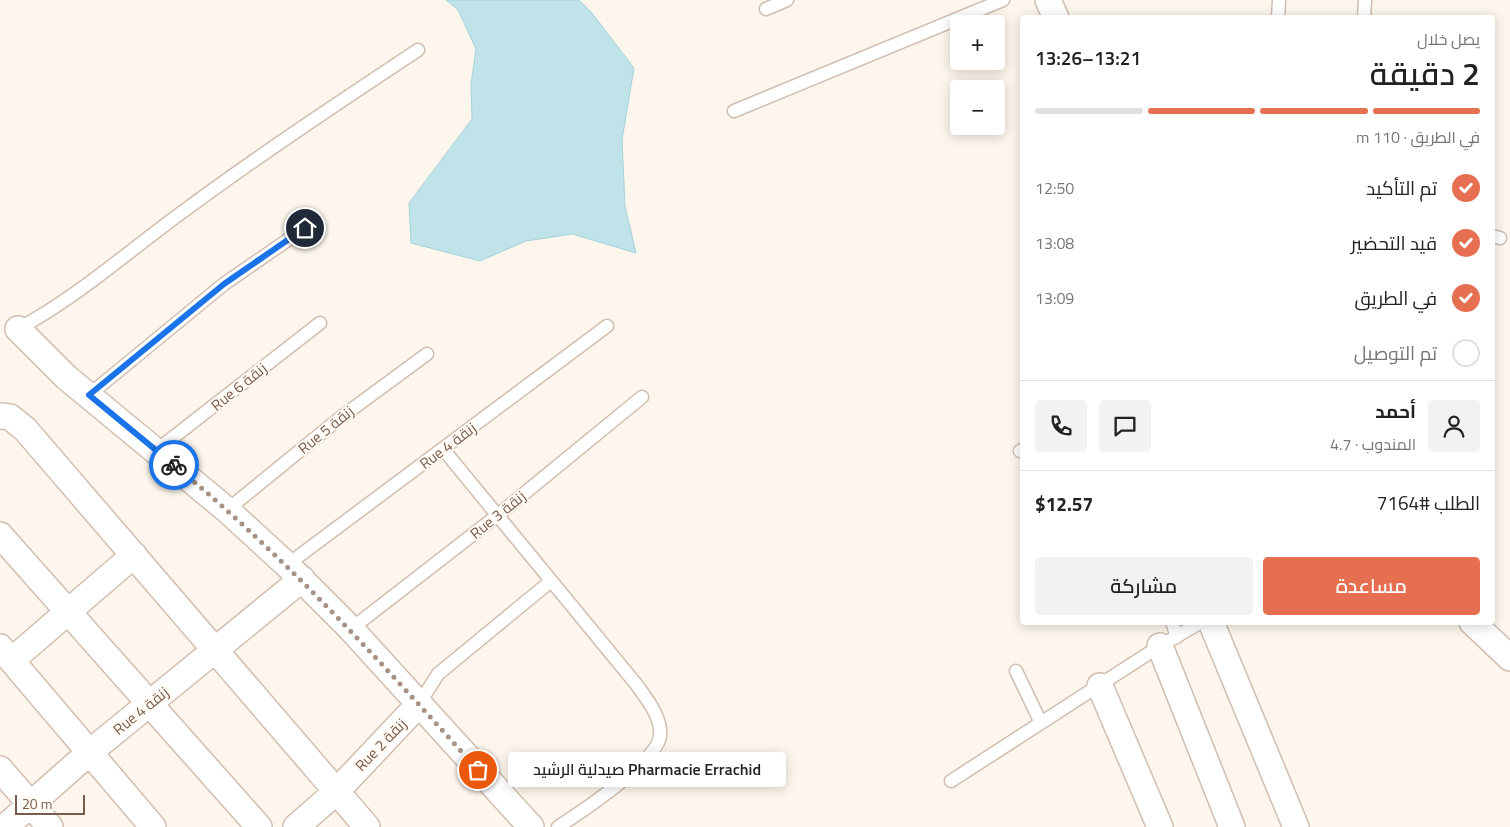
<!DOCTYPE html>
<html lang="ar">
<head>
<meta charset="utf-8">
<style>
  body { margin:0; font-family:"Titillium Web",Cairo,sans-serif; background:#f2f2f2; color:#222; direction:rtl; height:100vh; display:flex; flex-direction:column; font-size:19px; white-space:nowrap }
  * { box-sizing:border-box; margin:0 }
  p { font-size:16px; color:#767676 }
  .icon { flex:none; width:28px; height:28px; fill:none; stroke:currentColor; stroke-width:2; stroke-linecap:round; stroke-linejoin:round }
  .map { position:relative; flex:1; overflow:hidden; direction:ltr }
  .side { position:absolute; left:1020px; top:15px; width:475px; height:610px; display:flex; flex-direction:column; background:#fff; border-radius:5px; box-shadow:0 2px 12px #0003; direction:rtl }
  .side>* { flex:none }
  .tools { position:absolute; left:950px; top:15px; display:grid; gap:10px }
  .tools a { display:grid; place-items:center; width:55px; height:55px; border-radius:5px; background:#fff; box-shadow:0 2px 12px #0003; font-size:25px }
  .scale { position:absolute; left:15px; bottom:12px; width:70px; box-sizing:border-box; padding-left:5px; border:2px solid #7a5c4d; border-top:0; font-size:14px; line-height:18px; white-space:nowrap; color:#7a5c4d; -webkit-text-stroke:4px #fffaf3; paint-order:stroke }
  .pin { position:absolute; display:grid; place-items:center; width:42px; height:42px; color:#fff; margin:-21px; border:2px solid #fff; border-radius:50%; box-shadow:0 1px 5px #0007 }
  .courier { position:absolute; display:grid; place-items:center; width:50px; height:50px; margin:-25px; border:4px solid #1a73e8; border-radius:50%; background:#fff; color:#222; box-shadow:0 1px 6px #0007 }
  .bubble { position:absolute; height:35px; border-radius:5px; background:#fff; box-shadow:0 2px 12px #0003; font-size:16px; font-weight:600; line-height:35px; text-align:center; direction:rtl }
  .summary em { font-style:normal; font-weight:600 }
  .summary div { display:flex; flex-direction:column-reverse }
  .summary { display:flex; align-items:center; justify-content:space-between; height:85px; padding:0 15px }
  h1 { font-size:32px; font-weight:600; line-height:38px }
  .bar { display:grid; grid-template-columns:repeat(4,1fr); gap:8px 5px; align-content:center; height:60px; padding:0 15px }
  .bar i { height:6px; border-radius:4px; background:#e0e0e0 }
  .bar .active { background:#e76f51 }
  .bar p { grid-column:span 4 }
  .line { display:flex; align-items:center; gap:12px; padding:0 15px; border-top:1px solid #e0e0e0 }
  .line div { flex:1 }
  .round { display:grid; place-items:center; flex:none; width:52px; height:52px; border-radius:5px; background:#f2f2f2 }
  ol { padding:0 15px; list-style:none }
  li { display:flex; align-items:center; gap:15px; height:55px }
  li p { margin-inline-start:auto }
  li .icon { padding:5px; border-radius:50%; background:#e76f51; color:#fff; stroke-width:4 }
  li:last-child { color:#767676 }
  li i { width:28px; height:28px; border:2px solid #e0e0e0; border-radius:50% }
  .action { display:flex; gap:10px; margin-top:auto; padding:10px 15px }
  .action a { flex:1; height:58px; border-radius:5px; background:#e76f51; color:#fff; font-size:20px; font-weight:600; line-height:58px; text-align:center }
  .action a+a { background:#f2f2f2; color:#222 }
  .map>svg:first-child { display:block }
  .water { fill:#bfe3e8; stroke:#a5d3da }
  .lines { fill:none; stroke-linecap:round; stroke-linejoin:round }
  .lane-casing { stroke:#d1beb0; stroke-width:15 }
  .street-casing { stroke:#d1beb0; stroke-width:28 }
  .lane { stroke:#fff; stroke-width:12 }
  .street { stroke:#fff; stroke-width:25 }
  .done { stroke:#a89285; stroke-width:5; stroke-dasharray:0 9 }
  .route { stroke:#1a73e8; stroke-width:6 }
  .labels { text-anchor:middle; stroke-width:4; stroke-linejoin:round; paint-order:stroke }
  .street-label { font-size:15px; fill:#7a5c4d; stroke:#fffaf3 }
</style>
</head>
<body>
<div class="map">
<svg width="1510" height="827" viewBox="0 0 1510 827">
  <rect width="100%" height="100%" fill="#fdf6ec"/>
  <path class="water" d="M 446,0 L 579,0 L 592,13 L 634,68 L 622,140 L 625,206 L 636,253 L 572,234 L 526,241 L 480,261 L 411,243 L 409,203 L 472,119 L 471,84 L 476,49 L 458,10 Z"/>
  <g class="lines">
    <defs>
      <path id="lane" d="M 766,9 L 787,0
        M 1278,18 L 1279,0
        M 1364,18 L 1365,0
        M 734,111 L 1003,0
        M 1492,236 L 1500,238
        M 18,329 C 80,295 125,254 181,213 C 258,156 338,103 418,50
        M 89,395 L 224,284 L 305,228
        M 443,449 L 636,684 C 646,698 662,717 660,736 C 657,762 581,812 558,827
        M 157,450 L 320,323
        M 1020,451 L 1022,450
        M 227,510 L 340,418 L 427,354
        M 287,565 L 607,326
        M 1172,622 L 1177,637
        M 351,629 L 498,515 L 642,397
        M 1016,671 L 1041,723
        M 419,704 L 438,674 L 551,581
        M 951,781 L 1160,646 L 1201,622"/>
      <path id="street" d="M 1048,0 L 1056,18
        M 18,329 L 66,377 L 227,510 L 287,565 L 351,629 L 531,827
        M 0,416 L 10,417 L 25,429 L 367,827
        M 0,535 L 259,827
        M 1211,622 L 1296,827
        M 1472,622 L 1510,658
        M 1160,646 L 1232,827
        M 0,647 L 153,827
        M 12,660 L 134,555
        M 1100,686 L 1160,827
        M 0,769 L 50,827
        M 5,827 L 90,752 L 302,579
        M 296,827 L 336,792 L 419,704"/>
    </defs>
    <use href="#lane" class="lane-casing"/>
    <use href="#street" class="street-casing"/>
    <use href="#lane" class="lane"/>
    <use href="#street" class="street"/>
  </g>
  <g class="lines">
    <path class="done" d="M 174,465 C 287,558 380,661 478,770"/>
    <path class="route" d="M 174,465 L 89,395 L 224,284 L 305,228"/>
  </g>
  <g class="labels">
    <g class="street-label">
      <text transform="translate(239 387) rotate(-39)" y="5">Rue 6 زنقة</text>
      <text transform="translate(326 430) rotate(-39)" y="5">Rue 5 زنقة</text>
      <text transform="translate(448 446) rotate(-37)" y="5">Rue 4 زنقة</text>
      <text transform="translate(498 515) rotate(-39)" y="5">Rue 3 زنقة</text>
      <text transform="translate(141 711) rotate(-39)" y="5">Rue 4 زنقة</text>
      <text transform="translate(381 745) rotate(-46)" y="5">Rue 2 زنقة</text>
    </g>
  </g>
</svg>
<div class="tools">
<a>+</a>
<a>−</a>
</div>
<div class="scale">20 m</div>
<div class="pin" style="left:478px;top:770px;background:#ea580c"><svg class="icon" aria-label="bag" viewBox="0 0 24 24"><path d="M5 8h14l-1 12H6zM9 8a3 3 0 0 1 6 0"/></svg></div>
<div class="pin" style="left:305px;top:228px;background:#1f2937"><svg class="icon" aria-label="home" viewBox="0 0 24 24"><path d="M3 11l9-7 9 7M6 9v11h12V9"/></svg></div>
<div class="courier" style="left:174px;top:465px"><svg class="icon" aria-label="bike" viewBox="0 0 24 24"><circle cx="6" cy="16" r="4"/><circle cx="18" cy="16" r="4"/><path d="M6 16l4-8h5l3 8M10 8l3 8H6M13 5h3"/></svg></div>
<div class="bubble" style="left:508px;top:752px;width:278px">Pharmacie Errachid صيدلية الرشيد</div>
<section class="side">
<div class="summary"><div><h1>2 دقيقة</h1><p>يصل خلال</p></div><em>13:21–13:26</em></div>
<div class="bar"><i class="active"></i><i class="active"></i><i class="active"></i><i></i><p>في الطريق · 110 m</p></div>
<ol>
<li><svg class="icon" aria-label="check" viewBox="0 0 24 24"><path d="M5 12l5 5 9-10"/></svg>تم التأكيد<p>12:50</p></li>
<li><svg class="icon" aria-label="check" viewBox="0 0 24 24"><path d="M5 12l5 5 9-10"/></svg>قيد التحضير<p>13:08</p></li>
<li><svg class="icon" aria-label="check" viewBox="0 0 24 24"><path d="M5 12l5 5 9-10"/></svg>في الطريق<p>13:09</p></li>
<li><i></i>تم التوصيل</li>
</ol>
<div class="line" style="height:90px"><a class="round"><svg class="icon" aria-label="person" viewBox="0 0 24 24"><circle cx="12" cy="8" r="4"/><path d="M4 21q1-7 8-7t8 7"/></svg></a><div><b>أحمد</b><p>المندوب · 4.7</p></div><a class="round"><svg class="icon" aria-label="chat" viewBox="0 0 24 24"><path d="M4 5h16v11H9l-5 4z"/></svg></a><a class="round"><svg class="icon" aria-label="phone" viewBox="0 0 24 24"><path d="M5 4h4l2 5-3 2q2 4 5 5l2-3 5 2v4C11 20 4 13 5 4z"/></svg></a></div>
<div class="line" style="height:65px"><div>الطلب #7164</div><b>$12.57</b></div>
<div class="action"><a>مساعدة</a><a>مشاركة</a></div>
</section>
</div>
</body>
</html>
